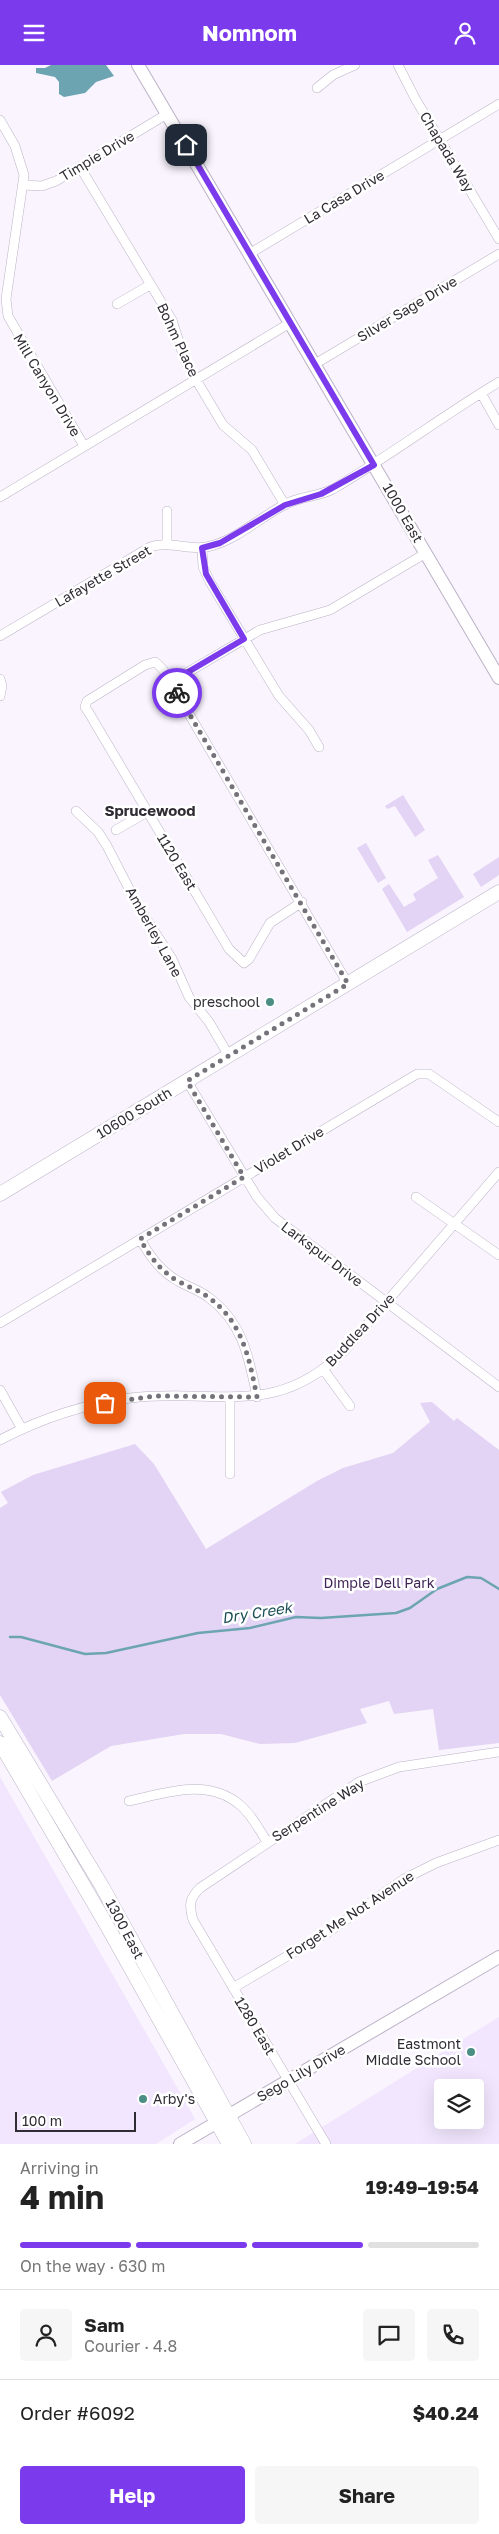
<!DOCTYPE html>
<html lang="en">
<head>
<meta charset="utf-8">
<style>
  body { margin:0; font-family:"Golos Text",sans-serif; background:#f6f6f6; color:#222; height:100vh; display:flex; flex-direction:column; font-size:19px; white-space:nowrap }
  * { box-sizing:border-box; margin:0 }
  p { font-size:16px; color:#767676 }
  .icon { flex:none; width:28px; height:28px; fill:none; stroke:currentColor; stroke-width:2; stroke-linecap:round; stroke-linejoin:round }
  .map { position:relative; height:2079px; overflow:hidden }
  .drawer { display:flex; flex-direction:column; background:#fff; flex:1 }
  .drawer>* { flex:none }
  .tools { position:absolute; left:434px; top:2014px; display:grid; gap:10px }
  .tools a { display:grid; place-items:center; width:50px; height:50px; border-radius:5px; background:#fff; box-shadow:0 5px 20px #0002; font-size:25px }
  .scale { position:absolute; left:15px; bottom:12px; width:121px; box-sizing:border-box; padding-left:5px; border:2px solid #302c34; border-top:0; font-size:14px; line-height:18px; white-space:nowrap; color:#302c34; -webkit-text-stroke:4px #fff; paint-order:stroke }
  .pin { position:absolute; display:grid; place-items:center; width:42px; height:42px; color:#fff; margin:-21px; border-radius:10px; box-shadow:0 2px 8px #0006 }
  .courier { position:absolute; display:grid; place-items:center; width:50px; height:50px; margin:-25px; border:4px solid #7c3aed; border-radius:50%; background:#fff; color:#222; box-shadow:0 1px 6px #0007 }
  .overview em { font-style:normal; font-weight:700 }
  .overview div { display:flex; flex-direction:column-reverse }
  .overview { display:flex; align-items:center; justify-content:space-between; height:85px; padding:0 20px }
  h1 { font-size:32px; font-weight:700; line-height:38px }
  .bar { display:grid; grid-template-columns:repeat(4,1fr); gap:8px 5px; align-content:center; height:60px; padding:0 20px }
  .bar i { height:6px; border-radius:4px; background:#e0e0e0 }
  .bar .on { background:#7c3aed }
  .bar p { grid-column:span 4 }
  .line { display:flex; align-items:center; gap:12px; padding:0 20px; border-top:1px solid #e0e0e0 }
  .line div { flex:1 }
  .round { display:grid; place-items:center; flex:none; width:52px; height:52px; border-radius:5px; background:#f6f6f6 }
  .cta { display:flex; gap:10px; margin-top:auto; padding:10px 20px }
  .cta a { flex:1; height:58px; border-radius:5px; background:#7c3aed; color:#fff; font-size:20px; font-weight:700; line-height:58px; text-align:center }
  .cta a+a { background:#f6f6f6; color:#222 }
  header { display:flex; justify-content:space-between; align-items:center; height:65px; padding:0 20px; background:#7c3aed; color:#fff; font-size:22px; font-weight:700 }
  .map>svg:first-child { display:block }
  .built { fill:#f1e6fd; fill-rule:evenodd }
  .green { fill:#e3d3f4 }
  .water { fill:#6ca5b1 }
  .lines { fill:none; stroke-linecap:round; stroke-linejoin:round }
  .stream { stroke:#6ca5b1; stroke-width:2.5 }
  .street-casing { stroke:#bcb2c6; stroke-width:10 }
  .secondary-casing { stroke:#bcb2c6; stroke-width:14 }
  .primary-casing { stroke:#bcb2c6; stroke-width:15 }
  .street { stroke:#fff; stroke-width:9 }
  .secondary { stroke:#fff; stroke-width:12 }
  .primary { stroke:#fff; stroke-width:14 }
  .done { stroke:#76727a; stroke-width:5; stroke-dasharray:0 9 }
  .route { stroke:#7c3aed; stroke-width:6 }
  .poi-dot { fill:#4a8e84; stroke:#fff; stroke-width:2 }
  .labels { text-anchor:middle; stroke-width:5; stroke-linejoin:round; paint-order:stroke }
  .street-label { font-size:14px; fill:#302c34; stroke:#fff }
  .poi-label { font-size:14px; fill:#302c34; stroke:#fff; text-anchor:end }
  .park-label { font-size:14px; fill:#402357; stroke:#fff }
  .neighbourhood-label { font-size:15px; font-weight:bold; fill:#302c34; stroke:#fff }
  .water-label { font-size:15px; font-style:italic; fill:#1b4e57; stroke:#fff }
</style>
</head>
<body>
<header><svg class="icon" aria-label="menu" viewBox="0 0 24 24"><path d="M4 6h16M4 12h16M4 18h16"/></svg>Nomnom<svg class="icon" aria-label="person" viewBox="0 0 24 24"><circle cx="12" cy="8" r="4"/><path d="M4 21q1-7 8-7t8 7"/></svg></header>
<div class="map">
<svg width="499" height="2079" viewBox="0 0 499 2079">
  <rect width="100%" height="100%" fill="#f9f4fd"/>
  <path class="built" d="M 0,1712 L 195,2054 L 156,2079 L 0,2079 Z
    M 499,1952 L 499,2079 L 295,2079 ZM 442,2022 L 475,2022 L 475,2055 L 442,2055 Z"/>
  <path class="green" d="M 403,730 L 425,765 L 415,772 L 395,741 L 387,744 L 385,741 Z
    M 366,778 L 386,813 L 378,818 L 357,783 Z
    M 438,790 L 464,832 L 407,867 L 382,824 L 389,819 L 404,842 L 416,835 L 413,829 L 438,813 L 428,795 Z
    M 499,792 L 499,810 L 481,822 L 473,809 Z
    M 432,1337 L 454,1356 L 457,1353 L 499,1385 L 499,1678 L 439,1685 L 433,1644 L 394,1649 L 389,1636 L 360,1644 L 367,1658 L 295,1678 L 260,1679 L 221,1669 L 184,1669 L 111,1681 L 52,1716 L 0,1630 L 0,1443 L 8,1438 L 1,1427 L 33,1410 L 135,1379 L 154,1399 L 206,1484 L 317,1416 L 343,1403 L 393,1388 L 430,1357 L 420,1338 Z"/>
  <path class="water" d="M 51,0 L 106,0 L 114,11 L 96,17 L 85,28 L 64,32 L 59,29 L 59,17 L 55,12 L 36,8 L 36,3 L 45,3 Z"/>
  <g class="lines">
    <path class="stream" d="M 10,1572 L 21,1572 L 85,1589 L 106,1588 L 198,1568 L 250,1563 L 296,1552 L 321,1553 L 396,1548 L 410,1543 L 437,1524 L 467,1512 L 481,1513 L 499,1524"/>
    <defs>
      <path id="street" d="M 398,0 L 416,35 L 499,174
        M 317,23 L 333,10 L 355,0
        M 0,55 L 15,81 L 24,110 L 6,234 L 8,251 L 84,381
        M 80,102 L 172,255 L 185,296 L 223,360 L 252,385 L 285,440
        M 23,120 L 42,121 L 56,116 L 167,49
        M 249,189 L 499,39
        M 117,239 L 150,220
        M 315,299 L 499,189
        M 481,328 L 499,360
        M 0,432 L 290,258
        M 167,446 L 167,478
        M 202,483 L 203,502 L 210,517 L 279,631 L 309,665 L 319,682
        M 0,571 L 150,482 C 172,475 193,488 214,480 C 240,472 262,451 286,439 C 301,431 318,432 333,424 C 390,391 442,351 499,317
        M 0,614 L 2,621 L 0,631
        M 171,617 L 260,565 L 330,545 L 426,488
        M 76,746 L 98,767 L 107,781 L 138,841 L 172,894 L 189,932 L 209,957 L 229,991
        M 116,765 L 147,747
        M 302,837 L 270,858 L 249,894 L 244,898 L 229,884 L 89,648 L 85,642 L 87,636 L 145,600 L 155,597 C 166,605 173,620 179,632 L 348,919
        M 187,1016 L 257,1132 L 275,1153 L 499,1322
        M 416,1132 L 499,1190
        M 140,1174 C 150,1191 160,1206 178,1216 C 188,1222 199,1225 208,1232 C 243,1257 249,1293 257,1332
        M 0,1258 L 417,1009 L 429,1009 L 499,1057
        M 323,1304 L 350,1341
        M 0,1325 L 22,1364
        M 230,1333 L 230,1409
        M 0,1375 C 40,1354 85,1339 130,1333 C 216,1322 275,1356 346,1284 L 499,1107
        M 129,1736 C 165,1728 208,1712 240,1740 C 251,1749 259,1764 267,1777
        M 233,1923 L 330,1866 L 404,1814 L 436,1798 L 499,1775
        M 326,2079 L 193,1855 C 189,1840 189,1834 200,1823 L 359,1717 L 399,1702 L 499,1687"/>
      <path id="secondary" d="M 138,0 L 499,613
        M 180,2079 L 499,1892"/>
      <path id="primary" d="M 0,1129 L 499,827
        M 0,1652 L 103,1823 L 244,2079
        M 0,1678 L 106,1859 L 229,2079"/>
    </defs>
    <use href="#street" class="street-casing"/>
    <use href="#secondary" class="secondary-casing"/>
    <use href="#primary" class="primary-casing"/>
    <use href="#street" class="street"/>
    <use href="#secondary" class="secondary"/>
    <use href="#primary" class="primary"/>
  </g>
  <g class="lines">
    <path class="done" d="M 105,1338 L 155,1331 L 257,1332 C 249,1293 243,1257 208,1232 C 199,1225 188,1222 178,1216 C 160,1206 150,1191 140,1174 L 244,1112 L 187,1016 L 348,919 L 177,628"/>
    <path class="route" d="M 177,628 L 171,617 L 244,574 L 206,509 L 202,483 L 220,478 L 285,440 L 321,429 L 374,400 L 186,80"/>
  </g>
  <g class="poi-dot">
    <circle cx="270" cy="937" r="5"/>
    <circle cx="471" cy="1987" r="5"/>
    <circle cx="143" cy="2034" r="5"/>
  </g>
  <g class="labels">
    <g class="street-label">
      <text transform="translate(447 87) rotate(59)" y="5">Chapada Way</text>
      <text transform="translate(97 91) rotate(-31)" y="5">Timpie Drive</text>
      <text transform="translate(344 132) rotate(-31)" y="5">La Casa Drive</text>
      <text transform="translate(407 244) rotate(-31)" y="5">Silver Sage Drive</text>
      <text transform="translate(178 275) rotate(65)" y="5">Bohm Place</text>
      <text transform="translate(47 320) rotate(59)" y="5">Mill Canyon Drive</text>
      <text transform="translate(403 448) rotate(60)" y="5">1000 East</text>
      <text transform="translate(103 511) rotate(-30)" y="5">Lafayette Street</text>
      <text transform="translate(177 797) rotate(59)" y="5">1120 East</text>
      <text transform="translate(154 867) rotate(61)" y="5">Amberley Lane</text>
      <text transform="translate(134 1048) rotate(-31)" y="5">10600 South</text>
      <text transform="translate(289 1085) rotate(-31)" y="5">Violet Drive</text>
      <text transform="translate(322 1189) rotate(37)" y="5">Larkspur Drive</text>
      <text transform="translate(360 1265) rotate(-47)" y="5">Buddlea Drive</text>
      <text transform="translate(318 1745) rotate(-32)" y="5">Serpentine Way</text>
      <text transform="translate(350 1850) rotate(-33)" y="5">Forget Me Not Avenue</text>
      <text transform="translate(125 1864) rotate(62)" y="5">1300 East</text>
      <text transform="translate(255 1961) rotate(59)" y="5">1280 East</text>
      <text transform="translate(301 2008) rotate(-30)" y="5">Sego Lily Drive</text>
    </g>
    <g class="poi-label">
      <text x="260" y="942">preschool</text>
      <text x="461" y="1984">Eastmont<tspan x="461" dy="16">Middle School</tspan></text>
      <text x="153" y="2039" text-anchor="start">Arby's</text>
    </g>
    <g class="park-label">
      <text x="379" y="1523">Dimple Dell Park</text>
    </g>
    <g class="neighbourhood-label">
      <text x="150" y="751">Sprucewood</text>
    </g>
    <g class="water-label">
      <text transform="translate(257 1548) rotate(-9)" y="5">Dry Creek</text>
    </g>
  </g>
</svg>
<div class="tools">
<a><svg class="icon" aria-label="layers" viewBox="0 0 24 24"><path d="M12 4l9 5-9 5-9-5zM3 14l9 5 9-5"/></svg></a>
</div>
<div class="scale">100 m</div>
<div class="pin" style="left:105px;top:1338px;background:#ea580c"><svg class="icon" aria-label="bag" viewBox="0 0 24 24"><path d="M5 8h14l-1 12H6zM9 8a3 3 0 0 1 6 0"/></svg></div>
<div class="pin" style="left:186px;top:80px;background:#1f2937"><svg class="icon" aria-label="home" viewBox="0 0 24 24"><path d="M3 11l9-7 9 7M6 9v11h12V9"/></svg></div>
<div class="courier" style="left:177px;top:628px"><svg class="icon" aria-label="bike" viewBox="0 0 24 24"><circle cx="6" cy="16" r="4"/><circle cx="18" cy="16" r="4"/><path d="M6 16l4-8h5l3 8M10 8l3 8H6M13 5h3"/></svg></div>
</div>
<section class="drawer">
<div class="overview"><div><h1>4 min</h1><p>Arriving in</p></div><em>19:49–19:54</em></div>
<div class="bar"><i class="on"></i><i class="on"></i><i class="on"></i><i></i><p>On the way · 630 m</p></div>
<div class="line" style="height:90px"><a class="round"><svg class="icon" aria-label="person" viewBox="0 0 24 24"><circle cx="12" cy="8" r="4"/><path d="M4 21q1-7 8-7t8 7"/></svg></a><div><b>Sam</b><p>Courier · 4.8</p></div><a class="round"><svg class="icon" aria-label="chat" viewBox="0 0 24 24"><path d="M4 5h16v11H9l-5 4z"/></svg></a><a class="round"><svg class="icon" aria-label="phone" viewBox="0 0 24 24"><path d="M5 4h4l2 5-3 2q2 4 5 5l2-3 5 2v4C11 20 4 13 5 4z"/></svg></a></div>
<div class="line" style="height:65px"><div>Order #6092</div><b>$40.24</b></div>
<div class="cta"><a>Help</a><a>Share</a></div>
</section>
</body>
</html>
